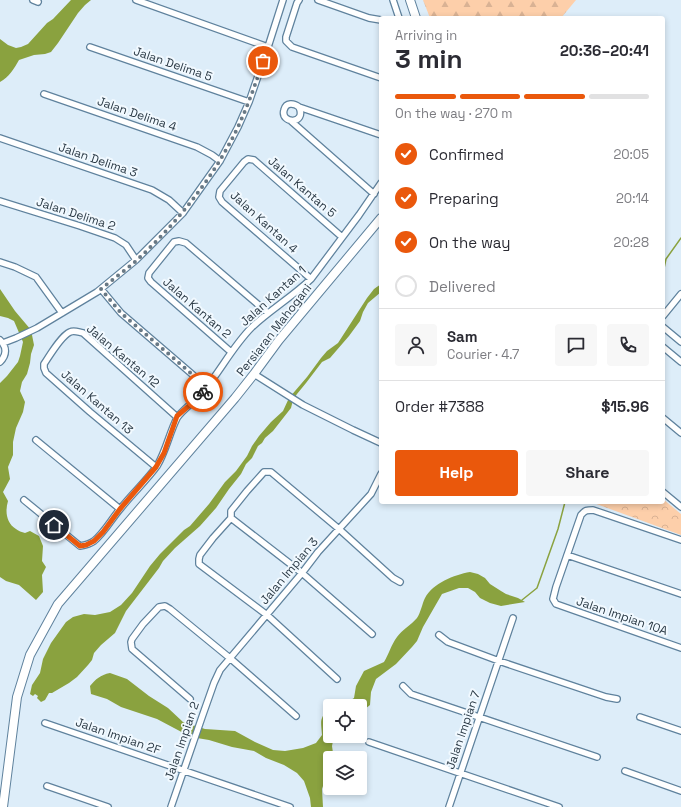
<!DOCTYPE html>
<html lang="en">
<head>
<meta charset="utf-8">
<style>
  body { margin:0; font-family:"Space Grotesk",sans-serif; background:#f7f7f7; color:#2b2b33; height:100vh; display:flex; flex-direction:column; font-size:15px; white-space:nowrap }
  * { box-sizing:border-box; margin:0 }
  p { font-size:13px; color:#7c7c81 }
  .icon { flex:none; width:22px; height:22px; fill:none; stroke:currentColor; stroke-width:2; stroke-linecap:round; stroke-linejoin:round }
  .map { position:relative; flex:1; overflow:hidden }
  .side { position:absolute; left:379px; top:16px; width:286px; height:488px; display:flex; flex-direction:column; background:#fff; border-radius:4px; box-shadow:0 2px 6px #0003 }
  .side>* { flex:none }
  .buttons { position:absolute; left:323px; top:699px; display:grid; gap:8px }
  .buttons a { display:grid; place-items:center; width:44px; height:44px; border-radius:4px; background:#fff; box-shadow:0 2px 6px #0003; font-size:20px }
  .pin { position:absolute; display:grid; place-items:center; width:34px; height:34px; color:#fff; margin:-17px; border:2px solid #fff; border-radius:50%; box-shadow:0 1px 4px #0007 }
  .courier { position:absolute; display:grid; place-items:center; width:40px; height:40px; margin:-20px; border:3px solid #ea580c; border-radius:50%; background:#fff; color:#222; box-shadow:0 1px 5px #0007 }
  .summary em { font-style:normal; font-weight:700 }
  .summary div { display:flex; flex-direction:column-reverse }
  .summary { display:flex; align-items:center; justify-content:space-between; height:68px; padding:0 16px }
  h1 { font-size:26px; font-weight:700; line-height:30px }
  .bar { display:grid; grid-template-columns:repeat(4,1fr); gap:6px 4px; align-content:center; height:48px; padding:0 16px }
  .bar i { height:5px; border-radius:3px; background:#e1e1e2 }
  .bar .on { background:#ea580c }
  .bar p { grid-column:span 4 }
  .line { display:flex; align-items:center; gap:10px; padding:0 16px; border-top:1px solid #e1e1e2 }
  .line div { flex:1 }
  .round { display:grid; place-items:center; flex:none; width:42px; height:42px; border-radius:4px; background:#f7f7f7 }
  ol { padding:0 16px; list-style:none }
  li { display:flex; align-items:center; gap:12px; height:44px }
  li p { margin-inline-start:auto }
  li .icon { padding:4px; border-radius:50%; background:#ea580c; color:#fff; stroke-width:4 }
  li:last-child { color:#7c7c81 }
  li i { width:22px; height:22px; border:2px solid #e1e1e2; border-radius:50% }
  .action { display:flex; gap:8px; margin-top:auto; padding:8px 16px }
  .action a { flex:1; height:46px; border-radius:4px; background:#ea580c; color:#fff; font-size:16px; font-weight:700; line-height:46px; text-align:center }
  .action a+a { background:#f7f7f7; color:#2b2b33 }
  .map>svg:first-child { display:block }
  .forest { fill:url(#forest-firs) }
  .park { fill:url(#park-crowns) }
  .water { fill:#8aa23f }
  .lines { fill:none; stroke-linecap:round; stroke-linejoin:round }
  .stream { stroke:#8aa23f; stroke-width:1.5 }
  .street-casing { stroke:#5f829d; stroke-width:8 }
  .secondary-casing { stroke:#5f829d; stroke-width:10 }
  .street { stroke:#fff; stroke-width:5.5 }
  .secondary { stroke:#fff; stroke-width:8 }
  .done { stroke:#697985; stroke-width:4; stroke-dasharray:0 7.2 }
  .route { stroke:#ea580c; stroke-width:5 }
  .labels { text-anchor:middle; stroke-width:4; stroke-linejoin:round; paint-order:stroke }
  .street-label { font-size:12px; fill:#2b3a46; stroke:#f1f9ff }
</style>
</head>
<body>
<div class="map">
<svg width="681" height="807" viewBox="0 0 681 807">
  <defs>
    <pattern id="forest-firs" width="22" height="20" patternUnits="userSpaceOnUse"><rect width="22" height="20" fill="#fdcfaa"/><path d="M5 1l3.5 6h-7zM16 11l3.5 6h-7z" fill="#d9b294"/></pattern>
    <pattern id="park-crowns" width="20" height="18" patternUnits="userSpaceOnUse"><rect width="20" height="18" fill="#fdcfaa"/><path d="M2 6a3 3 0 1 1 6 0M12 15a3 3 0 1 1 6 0" fill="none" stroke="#d9b294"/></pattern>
  </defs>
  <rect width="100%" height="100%" fill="#ddedf9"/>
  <path class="forest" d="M 423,0 L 576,0 L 561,18 L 430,18 Z"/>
  <path class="park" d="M 663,499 L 681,514 L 681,535 L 591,502 L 663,502 Z"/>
  <path class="water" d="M 71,0 L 91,0 L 85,5 L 78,13 L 58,43 L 51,52 L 45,54 L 34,55 L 19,60 C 14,69 9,77 0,82 L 0,39 L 8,45 L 16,48 L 21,47 L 28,44 L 47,23 L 53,19 Z
    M 381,284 L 381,292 L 368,303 L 363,312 L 360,321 L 349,336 L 330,358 L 322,362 L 306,383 L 297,394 L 293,400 L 291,408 L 273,431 L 265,438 L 262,443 L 258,446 L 252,458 L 246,464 L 241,474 L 229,489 L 216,508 L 200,526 L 175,548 L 163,561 L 159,568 L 126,611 L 115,633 L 101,645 L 94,653 L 92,660 L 88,665 L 77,677 L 69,683 L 52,693 L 49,693 L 45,700 L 41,702 L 37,698 L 38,696 L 35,694 L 33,696 L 30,694 L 32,685 L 40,673 L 43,659 L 51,643 L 66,622 L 73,617 L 84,614 L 95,615 L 110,612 L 121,605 L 132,593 L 150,566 L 160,554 L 184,530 L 190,526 L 209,504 L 225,482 L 236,471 L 247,456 L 252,446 L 259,436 L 271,422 L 283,411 L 289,398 L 307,377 L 321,358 L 327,351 L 338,343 L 367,298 L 374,289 Z
    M 0,289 L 15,311 L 31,330 L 34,345 L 31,354 L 30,363 L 27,374 L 22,382 L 20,391 L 25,402 L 23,412 L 16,428 L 13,442 L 13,455 L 8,467 L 10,479 L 3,492 L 8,501 C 5,511 6,523 16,529 C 18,531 22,532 25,533 L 30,531 L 39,536 L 43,546 L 42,561 L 46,567 L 42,575 L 43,592 L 36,600 L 19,585 L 6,581 L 0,577 L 0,383 L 7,376 L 18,362 L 20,356 L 23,342 L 14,321 L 8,318 L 0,316 Z
    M 470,572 L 478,574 L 485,578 L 490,584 L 501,591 L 506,594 L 518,598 L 525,602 L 501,606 L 490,603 L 480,598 L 475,592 L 468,588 L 459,588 L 442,594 L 423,627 L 417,641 L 412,647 L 396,664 L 376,679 L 371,692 L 370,705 L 360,713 L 360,706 L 340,706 L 343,705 L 354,698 L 356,686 L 364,671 L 384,662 C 389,654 391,645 397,637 C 402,630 411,625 417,618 C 421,612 422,604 425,598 C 433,583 454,575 470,572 Z
    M 110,673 L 127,679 L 149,696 L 168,708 L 183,722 L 205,729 L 235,731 L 255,742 L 273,750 L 285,751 L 303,748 L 316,743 L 322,735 C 321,721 319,719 329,708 L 330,708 L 330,736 L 334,736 L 332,746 L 333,753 L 332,758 L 330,758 L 330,765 L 322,789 L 323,807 L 311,807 L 310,798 L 304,781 L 297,773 L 284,765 L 266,758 L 254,751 L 232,747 L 209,740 L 191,737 L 157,719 L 121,707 L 107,699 L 91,694 L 90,686 C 96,679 100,675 110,673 Z"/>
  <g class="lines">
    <path class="stream" d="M 663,273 L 666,259 L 681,238
      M 522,600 L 537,588 L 558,529 L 565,502"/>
    <defs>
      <path id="street" d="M 33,0 L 38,2
        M 136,0 L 268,47
        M 299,0 L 297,3 L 286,37 L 286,41 L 292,47 L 381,78
        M 318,0 L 369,18 L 381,20
        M 393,0 L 399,18
        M 90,47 L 249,102
        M 44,94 L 197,147 L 212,155 L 220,161
        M 299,107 C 307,125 280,124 284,110 C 286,102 294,103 299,107 L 381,135
        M 291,121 L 374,194
        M 0,138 L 152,190 L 169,200 L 183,213
        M 0,201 L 80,226 L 115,238 L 126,245 L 136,260
        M 0,262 L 15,267 L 36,277 L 62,313
        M 311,279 L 222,202 L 219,197 L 220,191 L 244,162 L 248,159 L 254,160 L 342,237
        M 101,289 L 121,313 L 207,387
        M 663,316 L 681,294
        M 663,327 L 681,342
        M 0,340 C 7,347 7,355 0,362
        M 3,343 L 16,338 L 37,328 L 97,292 L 136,260 L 183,213 L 220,161 L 238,127 L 249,102 L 268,47 L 283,0
        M 663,347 L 681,362
        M 231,352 L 151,282 L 148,278 L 149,273 L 174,242 L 179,241 L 186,243 L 268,313
        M 254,374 L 303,405 L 353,430 L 381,443
        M 663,418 L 681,433
        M 36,440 L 120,509
        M 156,467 L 90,412 L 46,373 L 44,368 L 44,364 C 50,355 61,336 70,332 C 74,330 78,332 83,333 L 177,417
        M 663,492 L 681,507
        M 24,500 L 80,546 C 86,545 90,544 94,541 C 105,532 112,518 121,508 C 132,494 147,480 157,466 C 166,451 169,434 177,418 C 180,412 196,400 202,393 C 220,372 232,347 252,327 C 270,310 292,297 311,279 L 359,215 L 381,183
        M 231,518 L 302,573 L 372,634
        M 681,540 L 593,510 C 587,510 585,510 581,515 L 556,587 L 553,599 L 556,604 L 681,648
        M 567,555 L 681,594
        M 439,635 L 448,642 L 499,661 L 606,697 L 617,699
        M 337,679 L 267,615 L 199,564 L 199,559 L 200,555 L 213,538 L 231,518 L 231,511 L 247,491 L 264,472 L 271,472 L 339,529 L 393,578 L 400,582
        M 403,686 L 411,694 L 597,757
        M 190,699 L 132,649 L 131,642 L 132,639 L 143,624 L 159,607 L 165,606 L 170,609 L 231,659 L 296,716
        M 640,717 L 681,731
        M 45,723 L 290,807
        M 369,742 L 559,807
        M 625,771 L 681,791
        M 47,786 L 108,807
        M 171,807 L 202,717 L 214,683 L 220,670 L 302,573 L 318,552 L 371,494 L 381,474
        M 449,807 L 513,618"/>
      <path id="secondary" d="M 410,0 L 416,18
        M 3,807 L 17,697 L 30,655 L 58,604 L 235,398 L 254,374 L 279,340 L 381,218"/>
    </defs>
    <use href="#street" class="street-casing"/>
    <use href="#secondary" class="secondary-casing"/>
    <use href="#street" class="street"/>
    <use href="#secondary" class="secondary"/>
  </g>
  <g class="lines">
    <path class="done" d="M 203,392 L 207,387 L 121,313 L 101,289 C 113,279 126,270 137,260 C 178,222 214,177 238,127 C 248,105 256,83 263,61"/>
    <path class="route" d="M 54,525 L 80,546 L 86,545 L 94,541 L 103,532 L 120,509 L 156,467 L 164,453 L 177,416 L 198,398 L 203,392"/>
  </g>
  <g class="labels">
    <g class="street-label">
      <text transform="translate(173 64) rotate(19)" y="4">Jalan Delima 5</text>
      <text transform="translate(137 114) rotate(19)" y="4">Jalan Delima 4</text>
      <text transform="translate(98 160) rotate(19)" y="4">Jalan Delima 3</text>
      <text transform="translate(302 187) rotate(41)" y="4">Jalan Kantan 5</text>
      <text transform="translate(76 214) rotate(18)" y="4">Jalan Delima 2</text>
      <text transform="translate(264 222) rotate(42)" y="4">Jalan Kantan 4</text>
      <text transform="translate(273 296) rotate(-42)" y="4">Jalan Kantan 1</text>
      <text transform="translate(197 308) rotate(41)" y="4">Jalan Kantan 2</text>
      <text transform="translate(274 330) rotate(-52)" y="4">Persiaran Mahogani</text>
      <text transform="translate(123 356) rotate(40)" y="4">Jalan Kantan 12</text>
      <text transform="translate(97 402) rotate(41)" y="4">Jalan Kantan 13</text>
      <text transform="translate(289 571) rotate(-50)" y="4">Jalan Impian 3</text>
      <text transform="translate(622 616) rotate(19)" y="4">Jalan Impian 10A</text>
      <text transform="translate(463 730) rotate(-71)" y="4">Jalan Impian 7</text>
      <text transform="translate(118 736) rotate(19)" y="4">Jalan Impian 2F</text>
      <text transform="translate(182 741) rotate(-71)" y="4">Jalan Impian 2</text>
    </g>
  </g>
</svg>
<div class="buttons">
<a><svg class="icon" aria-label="locate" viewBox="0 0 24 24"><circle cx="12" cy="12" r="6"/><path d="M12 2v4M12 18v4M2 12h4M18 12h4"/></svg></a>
<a><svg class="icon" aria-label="layers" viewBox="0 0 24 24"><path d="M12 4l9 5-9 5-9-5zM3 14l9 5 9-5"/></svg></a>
</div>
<div class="pin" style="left:263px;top:61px;background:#ea580c"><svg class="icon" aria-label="bag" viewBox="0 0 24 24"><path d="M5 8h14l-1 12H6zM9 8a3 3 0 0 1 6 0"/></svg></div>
<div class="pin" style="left:54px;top:525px;background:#1f2937"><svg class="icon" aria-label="home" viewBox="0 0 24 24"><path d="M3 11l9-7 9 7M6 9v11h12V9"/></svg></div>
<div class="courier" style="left:203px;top:392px"><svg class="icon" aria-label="bike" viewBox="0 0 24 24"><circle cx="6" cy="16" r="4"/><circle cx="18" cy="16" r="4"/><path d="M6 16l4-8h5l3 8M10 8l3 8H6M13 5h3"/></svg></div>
<section class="side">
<div class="summary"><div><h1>3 min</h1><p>Arriving in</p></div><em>20:36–20:41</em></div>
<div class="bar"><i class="on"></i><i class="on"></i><i class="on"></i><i></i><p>On the way · 270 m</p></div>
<ol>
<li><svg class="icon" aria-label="check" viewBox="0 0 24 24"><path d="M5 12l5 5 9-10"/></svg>Confirmed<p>20:05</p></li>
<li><svg class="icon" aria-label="check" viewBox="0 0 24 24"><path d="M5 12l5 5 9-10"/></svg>Preparing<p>20:14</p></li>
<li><svg class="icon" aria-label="check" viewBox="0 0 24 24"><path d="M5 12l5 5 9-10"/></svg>On the way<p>20:28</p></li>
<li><i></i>Delivered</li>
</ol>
<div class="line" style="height:72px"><a class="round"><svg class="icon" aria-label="person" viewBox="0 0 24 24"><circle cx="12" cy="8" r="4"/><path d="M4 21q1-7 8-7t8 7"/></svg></a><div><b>Sam</b><p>Courier · 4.7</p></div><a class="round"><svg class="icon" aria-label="chat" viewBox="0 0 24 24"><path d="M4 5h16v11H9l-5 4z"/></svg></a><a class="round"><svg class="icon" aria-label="phone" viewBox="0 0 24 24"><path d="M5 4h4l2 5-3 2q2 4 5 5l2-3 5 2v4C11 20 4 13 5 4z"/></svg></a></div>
<div class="line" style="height:52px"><div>Order #7388</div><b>$15.96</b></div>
<div class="action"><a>Help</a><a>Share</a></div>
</section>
</div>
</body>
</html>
